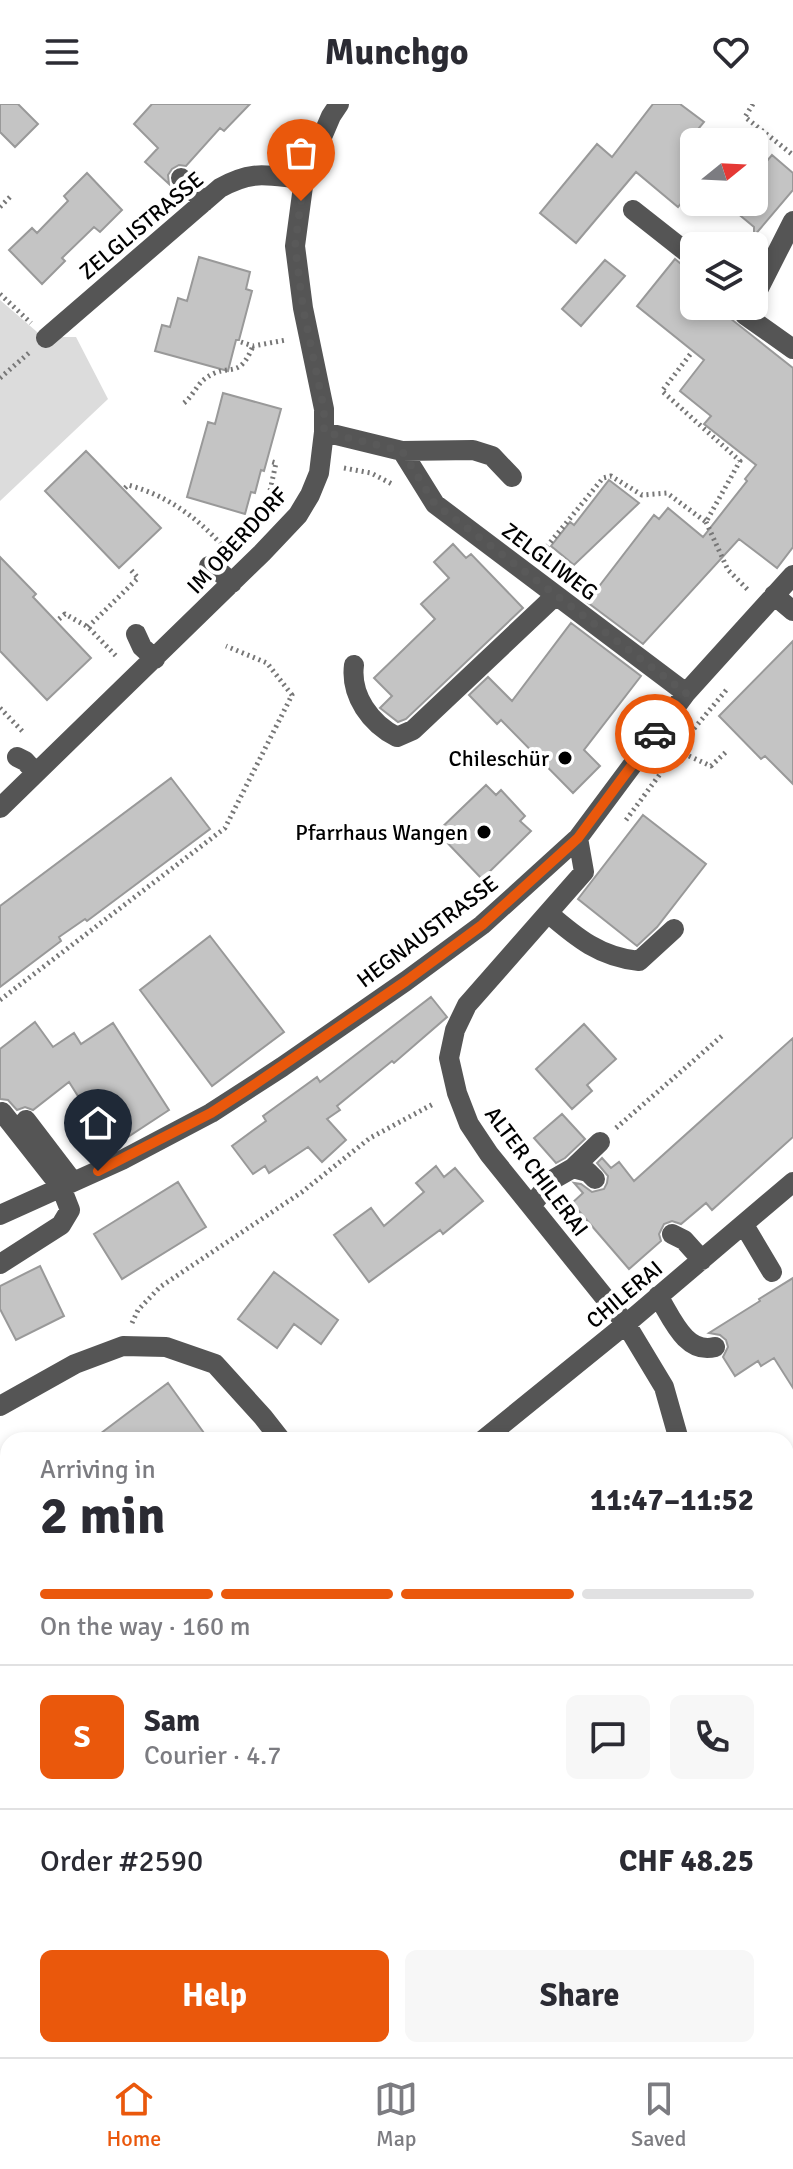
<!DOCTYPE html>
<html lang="en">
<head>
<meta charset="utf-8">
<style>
  body { margin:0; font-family:Signika,sans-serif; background:#f7f7f7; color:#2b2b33; height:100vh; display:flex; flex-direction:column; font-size:30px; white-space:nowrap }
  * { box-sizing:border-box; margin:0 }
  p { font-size:26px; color:#7c7c81 }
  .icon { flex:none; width:44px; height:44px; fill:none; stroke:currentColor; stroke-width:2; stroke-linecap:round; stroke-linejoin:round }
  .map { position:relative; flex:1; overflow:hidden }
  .drawer { position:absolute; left:0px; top:1328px; width:794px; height:626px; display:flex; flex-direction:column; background:#fff; border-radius:24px 24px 0 0; box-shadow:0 4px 12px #0003 }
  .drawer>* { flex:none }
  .needle { width:52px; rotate:72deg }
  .controls { position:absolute; left:680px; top:24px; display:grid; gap:16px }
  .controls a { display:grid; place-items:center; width:88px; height:88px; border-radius:12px; background:#fff; box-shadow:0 4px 12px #0003; font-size:40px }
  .pin { position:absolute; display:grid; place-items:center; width:68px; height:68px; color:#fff; margin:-82px -34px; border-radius:50% 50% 50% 0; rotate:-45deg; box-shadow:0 0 8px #0007 }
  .pin .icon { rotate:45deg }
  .courier { position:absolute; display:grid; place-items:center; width:80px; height:80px; margin:-40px; border:6px solid #ea580c; border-radius:50%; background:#fff; color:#222; box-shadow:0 2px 10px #0007 }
  .summary em { font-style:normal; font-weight:800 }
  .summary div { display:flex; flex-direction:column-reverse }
  .summary { display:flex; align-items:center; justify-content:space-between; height:136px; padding:0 40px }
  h1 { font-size:52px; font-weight:800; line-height:60px }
  .bar { display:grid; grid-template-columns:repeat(4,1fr); gap:12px 8px; align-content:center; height:96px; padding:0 40px }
  .bar i { height:10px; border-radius:6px; background:#e1e1e2 }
  .bar .active { background:#ea580c }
  .bar p { grid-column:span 4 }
  .line { display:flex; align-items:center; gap:20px; padding:0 40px; border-top:2px solid #e1e1e2 }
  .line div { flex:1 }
  .round { display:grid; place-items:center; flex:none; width:84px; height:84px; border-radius:12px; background:#f7f7f7 }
  .cta { display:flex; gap:16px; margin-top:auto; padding:16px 40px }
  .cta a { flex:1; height:92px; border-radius:12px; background:#ea580c; color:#fff; font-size:32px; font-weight:800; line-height:92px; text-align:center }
  .cta a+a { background:#f7f7f7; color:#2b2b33 }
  header { display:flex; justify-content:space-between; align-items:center; height:104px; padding:0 40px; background:#fff; font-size:36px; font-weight:800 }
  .dock { display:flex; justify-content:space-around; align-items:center; height:112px; border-top:2px solid #e1e1e2; background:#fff; font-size:22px; color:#7c7c81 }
  .dock a { display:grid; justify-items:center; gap:4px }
  .dock .active { color:#ea580c }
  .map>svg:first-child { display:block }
  .green { fill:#dcdcdc }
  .building { fill:#c4c4c4; stroke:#999; stroke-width:2 }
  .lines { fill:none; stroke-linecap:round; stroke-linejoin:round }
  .path { stroke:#777; stroke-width:5; stroke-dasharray:2 4; stroke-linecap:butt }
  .minor { stroke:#555; stroke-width:20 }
  .done { stroke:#595959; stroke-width:8; stroke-dasharray:0 14.4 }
  .route { stroke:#ea580c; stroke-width:10 }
  .poi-dot { fill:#000; stroke:#fff; stroke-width:3 }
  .labels { text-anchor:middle; stroke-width:8; stroke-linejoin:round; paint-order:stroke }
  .street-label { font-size:22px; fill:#000; stroke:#fff }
  .poi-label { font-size:22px; fill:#000; stroke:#fff; text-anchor:end }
</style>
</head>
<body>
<header><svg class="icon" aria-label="menu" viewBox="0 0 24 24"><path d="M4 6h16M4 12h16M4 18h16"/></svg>Munchgo<svg class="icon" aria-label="heart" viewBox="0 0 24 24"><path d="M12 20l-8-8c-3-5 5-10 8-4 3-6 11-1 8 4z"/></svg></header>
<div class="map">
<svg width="793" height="1953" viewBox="0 0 793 1953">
  <rect width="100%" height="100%" fill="#fff"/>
  <path class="green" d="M 0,196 L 51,240 L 60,233 L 76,233 L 108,295 L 0,397 Z"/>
  <path class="building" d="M 0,0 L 18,0 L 38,20 L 15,43 L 0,28 Z
    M 152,0 L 250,0 L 224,27 L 220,24 L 186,62 L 179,61 L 172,65 L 168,71 L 169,80 L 145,58 L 158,44 L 134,20 Z
    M 653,0 L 680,0 L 704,18 L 694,30 L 694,83 L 678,103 L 636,68 L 576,139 L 540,109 L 597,40 L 612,53 Z
    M 772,51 L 793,69 L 793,86 L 754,132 L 754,123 L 724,98 L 754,98 L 754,72 Z
    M 87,69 L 122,106 L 100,128 L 94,123 L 62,154 L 65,157 L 42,180 L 9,146 L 32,124 L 37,129 L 68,97 L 64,92 Z
    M 199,153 L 250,168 L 246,185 L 252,187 L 239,236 L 236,236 L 228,267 L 155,247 L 162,221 L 170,223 L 178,194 L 187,197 Z
    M 675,155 L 686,164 L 694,167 L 694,202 L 735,202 L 731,215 L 793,264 L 793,443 L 777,464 L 739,435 L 643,540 L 587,498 L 654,411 L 659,415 L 668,404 L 703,433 L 747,377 L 745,375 L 756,361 L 704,320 L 711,312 L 680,287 L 704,256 L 637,202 Z
    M 605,156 L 625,172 L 581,222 L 562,205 Z
    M 223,289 L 281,305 L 264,367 L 261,366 L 255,389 L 251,388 L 245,410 L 187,393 L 208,318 L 215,320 Z
    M 86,347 L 161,424 L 119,464 L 45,387 Z
    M 609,376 L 639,399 L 574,461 L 551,442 L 570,418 L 574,421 Z
    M 453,440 L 466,454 L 471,450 L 523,504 L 406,615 L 398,618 L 380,604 L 392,592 L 374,574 L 435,515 L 421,500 L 449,474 L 434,458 Z
    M 0,453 L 36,490 L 33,493 L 91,554 L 47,596 L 0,547 Z
    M 571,519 L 641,572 L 584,646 L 600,662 L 573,689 L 501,616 L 497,620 L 469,591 L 488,573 L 512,597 Z
    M 793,537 L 793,680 L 765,652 L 761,655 L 719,612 Z
    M 171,674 L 210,725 L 87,817 L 85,815 L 59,833 L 61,837 L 0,883 L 0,802 Z
    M 486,681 L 496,691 L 501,686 L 525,712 L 520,717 L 531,727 L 482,775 L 437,728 Z
    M 643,711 L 706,760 L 657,823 L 637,842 L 578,795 Z
    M 210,832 L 284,928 L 212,982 L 140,886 Z
    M 431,893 L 447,913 L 394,959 L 392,957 L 337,1002 L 340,1006 L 327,1015 L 346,1036 L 322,1058 L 308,1043 L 269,1069 L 265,1062 L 253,1070 L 232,1042 L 266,1017 L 263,1012 L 317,973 L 320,978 Z
    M 35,918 L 53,943 L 74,929 L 81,940 L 113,919 L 169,1006 L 111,1044 L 69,978 L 33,1006 L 25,1003 L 17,1006 L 8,996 L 0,995 L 0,945 Z
    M 584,920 L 616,955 L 587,981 L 592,987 L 572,1005 L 536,965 Z
    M 793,934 L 793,1033 L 712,1106 L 706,1099 L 681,1120 L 672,1117 L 664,1120 L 659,1130 L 661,1137 L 629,1165 L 572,1099 L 583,1089 L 574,1079 L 581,1080 L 592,1088 L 604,1085 L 607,1079 L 608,1072 L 597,1059 L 602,1054 L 611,1064 L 619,1058 L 634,1077 Z
    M 562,1010 L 585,1035 L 565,1054 L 556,1059 L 534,1034 Z
    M 436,1062 L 444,1073 L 455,1064 L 483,1097 L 443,1130 L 440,1126 L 369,1178 L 334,1131 L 371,1104 L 384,1122 L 424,1088 L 416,1079 Z
    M 178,1078 L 206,1123 L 122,1175 L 94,1130 Z
    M 40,1162 L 64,1212 L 16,1236 L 0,1205 L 0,1182 Z
    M 274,1168 L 338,1216 L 321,1240 L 294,1220 L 277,1244 L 238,1215 Z
    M 793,1174 L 793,1284 L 774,1254 L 761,1262 L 758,1257 L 735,1272 L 723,1253 L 728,1243 L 726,1236 L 720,1231 L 709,1229 L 760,1197 L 759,1195 Z
    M 168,1279 L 209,1336 L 92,1336 L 129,1308 Z"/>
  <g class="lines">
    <path class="path" d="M 753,0 L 745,13 L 793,51
      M 0,103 L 12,91
      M 0,190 L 31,219
      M 241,238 L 253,242 L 286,236
      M 0,274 L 30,248
      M 184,299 C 193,292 197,280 206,274 C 230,257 238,278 253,242
      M 344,364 L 371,369 L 392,380
      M 125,384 L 128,381 C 166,391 195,412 221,440
      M 265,410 L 276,359 L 269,357
      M 706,418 L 728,466 L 749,487
      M 539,452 L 603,374 L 611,372 L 642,391 L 667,389 L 706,418 L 740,357 L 662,287 L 692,248
      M 59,515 L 65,510 L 88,523 L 116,552
      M 88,523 L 138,474 L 131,466
      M 0,604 L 24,629
      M 678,647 L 711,662 L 728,646
      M 626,716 L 692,627 L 728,584
      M 0,896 L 225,724 L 292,591 L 267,559 L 226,542
      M 616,1024 L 723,931
      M 132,1219 L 138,1206 L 160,1183 L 302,1088 L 370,1034 L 435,999"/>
    <path class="minor" d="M 181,74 L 204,98
      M 633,106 L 694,154
      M 754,194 L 793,117
      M 750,202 L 745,211 L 793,245
      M 46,234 L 220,84 C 254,65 268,72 304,75
      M 324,328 L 402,347 L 473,346 L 492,352 L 512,373
      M 402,347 L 435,400 L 686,589
      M 209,462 L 221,469 L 232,479
      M 774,491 L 793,507
      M 136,530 L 142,543 L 155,555
      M 354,561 C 350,592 371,620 397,633 L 413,626 L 556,491
      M 17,653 L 25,657 L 36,669
      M 0,704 L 262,449 L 298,411 L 310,391 L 319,369 L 324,328 L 324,305 L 303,204 L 295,142 L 304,75 L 331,12 L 339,0
      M 578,734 L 584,768 L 467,901 L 455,926 L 449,954 L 457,989 L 469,1020 L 489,1050 L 626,1220 L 664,1283 L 679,1336
      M 548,809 C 577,834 600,853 639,857 L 674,825
      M 26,1016 L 71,1075
      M 573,1064 L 600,1038
      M 531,1102 L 552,1076 L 573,1064 L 588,1068 L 595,1075
      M 0,1111 L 122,1056 L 211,1009 L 282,963 L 406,877 L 482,821 L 578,734 L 686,589 L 793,471
      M 744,1121 L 772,1168
      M 672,1130 L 684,1136 L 702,1156
      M 0,1160 L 61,1121 L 70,1106 L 61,1083 L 2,1008
      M 658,1192 C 671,1212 685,1251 715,1243
      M 0,1302 L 75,1260 L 123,1242 L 166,1243 L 215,1260 L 263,1313 L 281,1336
      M 483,1336 L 626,1220 L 793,1078
      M 786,1535 L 793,1550
      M 0,1689 L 8,1683
      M 0,1716 L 8,1726
      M 119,1953 L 122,1946
      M 365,1953 L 372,1946"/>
  </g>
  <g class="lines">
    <path class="done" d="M 301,97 L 295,142 L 303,204 L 324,305 L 324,328 L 402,347 L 435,400 L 686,589 L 655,630"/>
    <path class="route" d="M 98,1067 L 211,1009 L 248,985 L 406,877 L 482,821 L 578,734 L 655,630"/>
  </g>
  <g class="poi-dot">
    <circle cx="565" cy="654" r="8"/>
    <circle cx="484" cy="728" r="8"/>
  </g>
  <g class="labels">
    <g class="street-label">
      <text transform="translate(141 121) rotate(-40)" y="8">ZELGLISTRASSE</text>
      <text transform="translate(237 436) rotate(-47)" y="8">IM OBERDORF</text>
      <text transform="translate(550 457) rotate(37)" y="8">ZELGLIWEG</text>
      <text transform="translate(427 827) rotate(-37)" y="8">HEGNAUSTRASSE</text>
      <text transform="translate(537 1067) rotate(53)" y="8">ALTER CHILERAI</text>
      <text transform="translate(624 1190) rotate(-40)" y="8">CHILERAI</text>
    </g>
    <g class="poi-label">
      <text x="549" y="662">Chileschür</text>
      <text x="468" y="736">Pfarrhaus Wangen</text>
    </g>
  </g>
</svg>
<div class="controls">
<a><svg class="needle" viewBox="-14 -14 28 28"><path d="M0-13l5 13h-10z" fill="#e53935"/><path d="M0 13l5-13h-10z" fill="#7c7c81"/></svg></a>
<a><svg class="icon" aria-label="layers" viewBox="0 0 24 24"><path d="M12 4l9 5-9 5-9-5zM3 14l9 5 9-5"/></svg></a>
</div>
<div class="pin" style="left:301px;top:97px;background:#ea580c"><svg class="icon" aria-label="bag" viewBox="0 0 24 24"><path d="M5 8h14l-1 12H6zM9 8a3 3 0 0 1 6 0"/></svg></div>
<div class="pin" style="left:98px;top:1067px;background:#1f2937"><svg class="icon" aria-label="home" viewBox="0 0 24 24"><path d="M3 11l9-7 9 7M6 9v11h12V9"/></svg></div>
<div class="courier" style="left:655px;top:630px"><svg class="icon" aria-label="car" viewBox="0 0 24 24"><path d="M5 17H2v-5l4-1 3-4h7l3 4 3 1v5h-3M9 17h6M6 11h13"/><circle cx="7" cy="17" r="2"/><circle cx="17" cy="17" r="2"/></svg></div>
<section class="drawer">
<div class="summary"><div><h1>2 min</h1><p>Arriving in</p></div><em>11:47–11:52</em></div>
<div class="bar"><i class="active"></i><i class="active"></i><i class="active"></i><i></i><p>On the way · 160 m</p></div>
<div class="line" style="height:144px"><b class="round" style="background:#ea580c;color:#fff">S</b><div><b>Sam</b><p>Courier · 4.7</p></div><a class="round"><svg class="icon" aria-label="chat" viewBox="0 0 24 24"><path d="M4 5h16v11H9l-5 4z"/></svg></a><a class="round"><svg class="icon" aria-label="phone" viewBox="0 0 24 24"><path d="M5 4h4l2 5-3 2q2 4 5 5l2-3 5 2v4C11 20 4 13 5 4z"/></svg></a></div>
<div class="line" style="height:104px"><div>Order #2590</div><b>CHF 48.25</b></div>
<div class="cta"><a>Help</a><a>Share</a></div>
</section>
</div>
<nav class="dock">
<a class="active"><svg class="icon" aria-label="home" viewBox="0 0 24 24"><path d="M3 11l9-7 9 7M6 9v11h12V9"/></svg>Home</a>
<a><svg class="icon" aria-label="map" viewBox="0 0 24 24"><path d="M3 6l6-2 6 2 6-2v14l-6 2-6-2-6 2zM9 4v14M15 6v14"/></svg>Map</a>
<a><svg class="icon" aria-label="saved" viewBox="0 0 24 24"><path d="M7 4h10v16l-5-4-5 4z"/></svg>Saved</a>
</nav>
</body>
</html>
